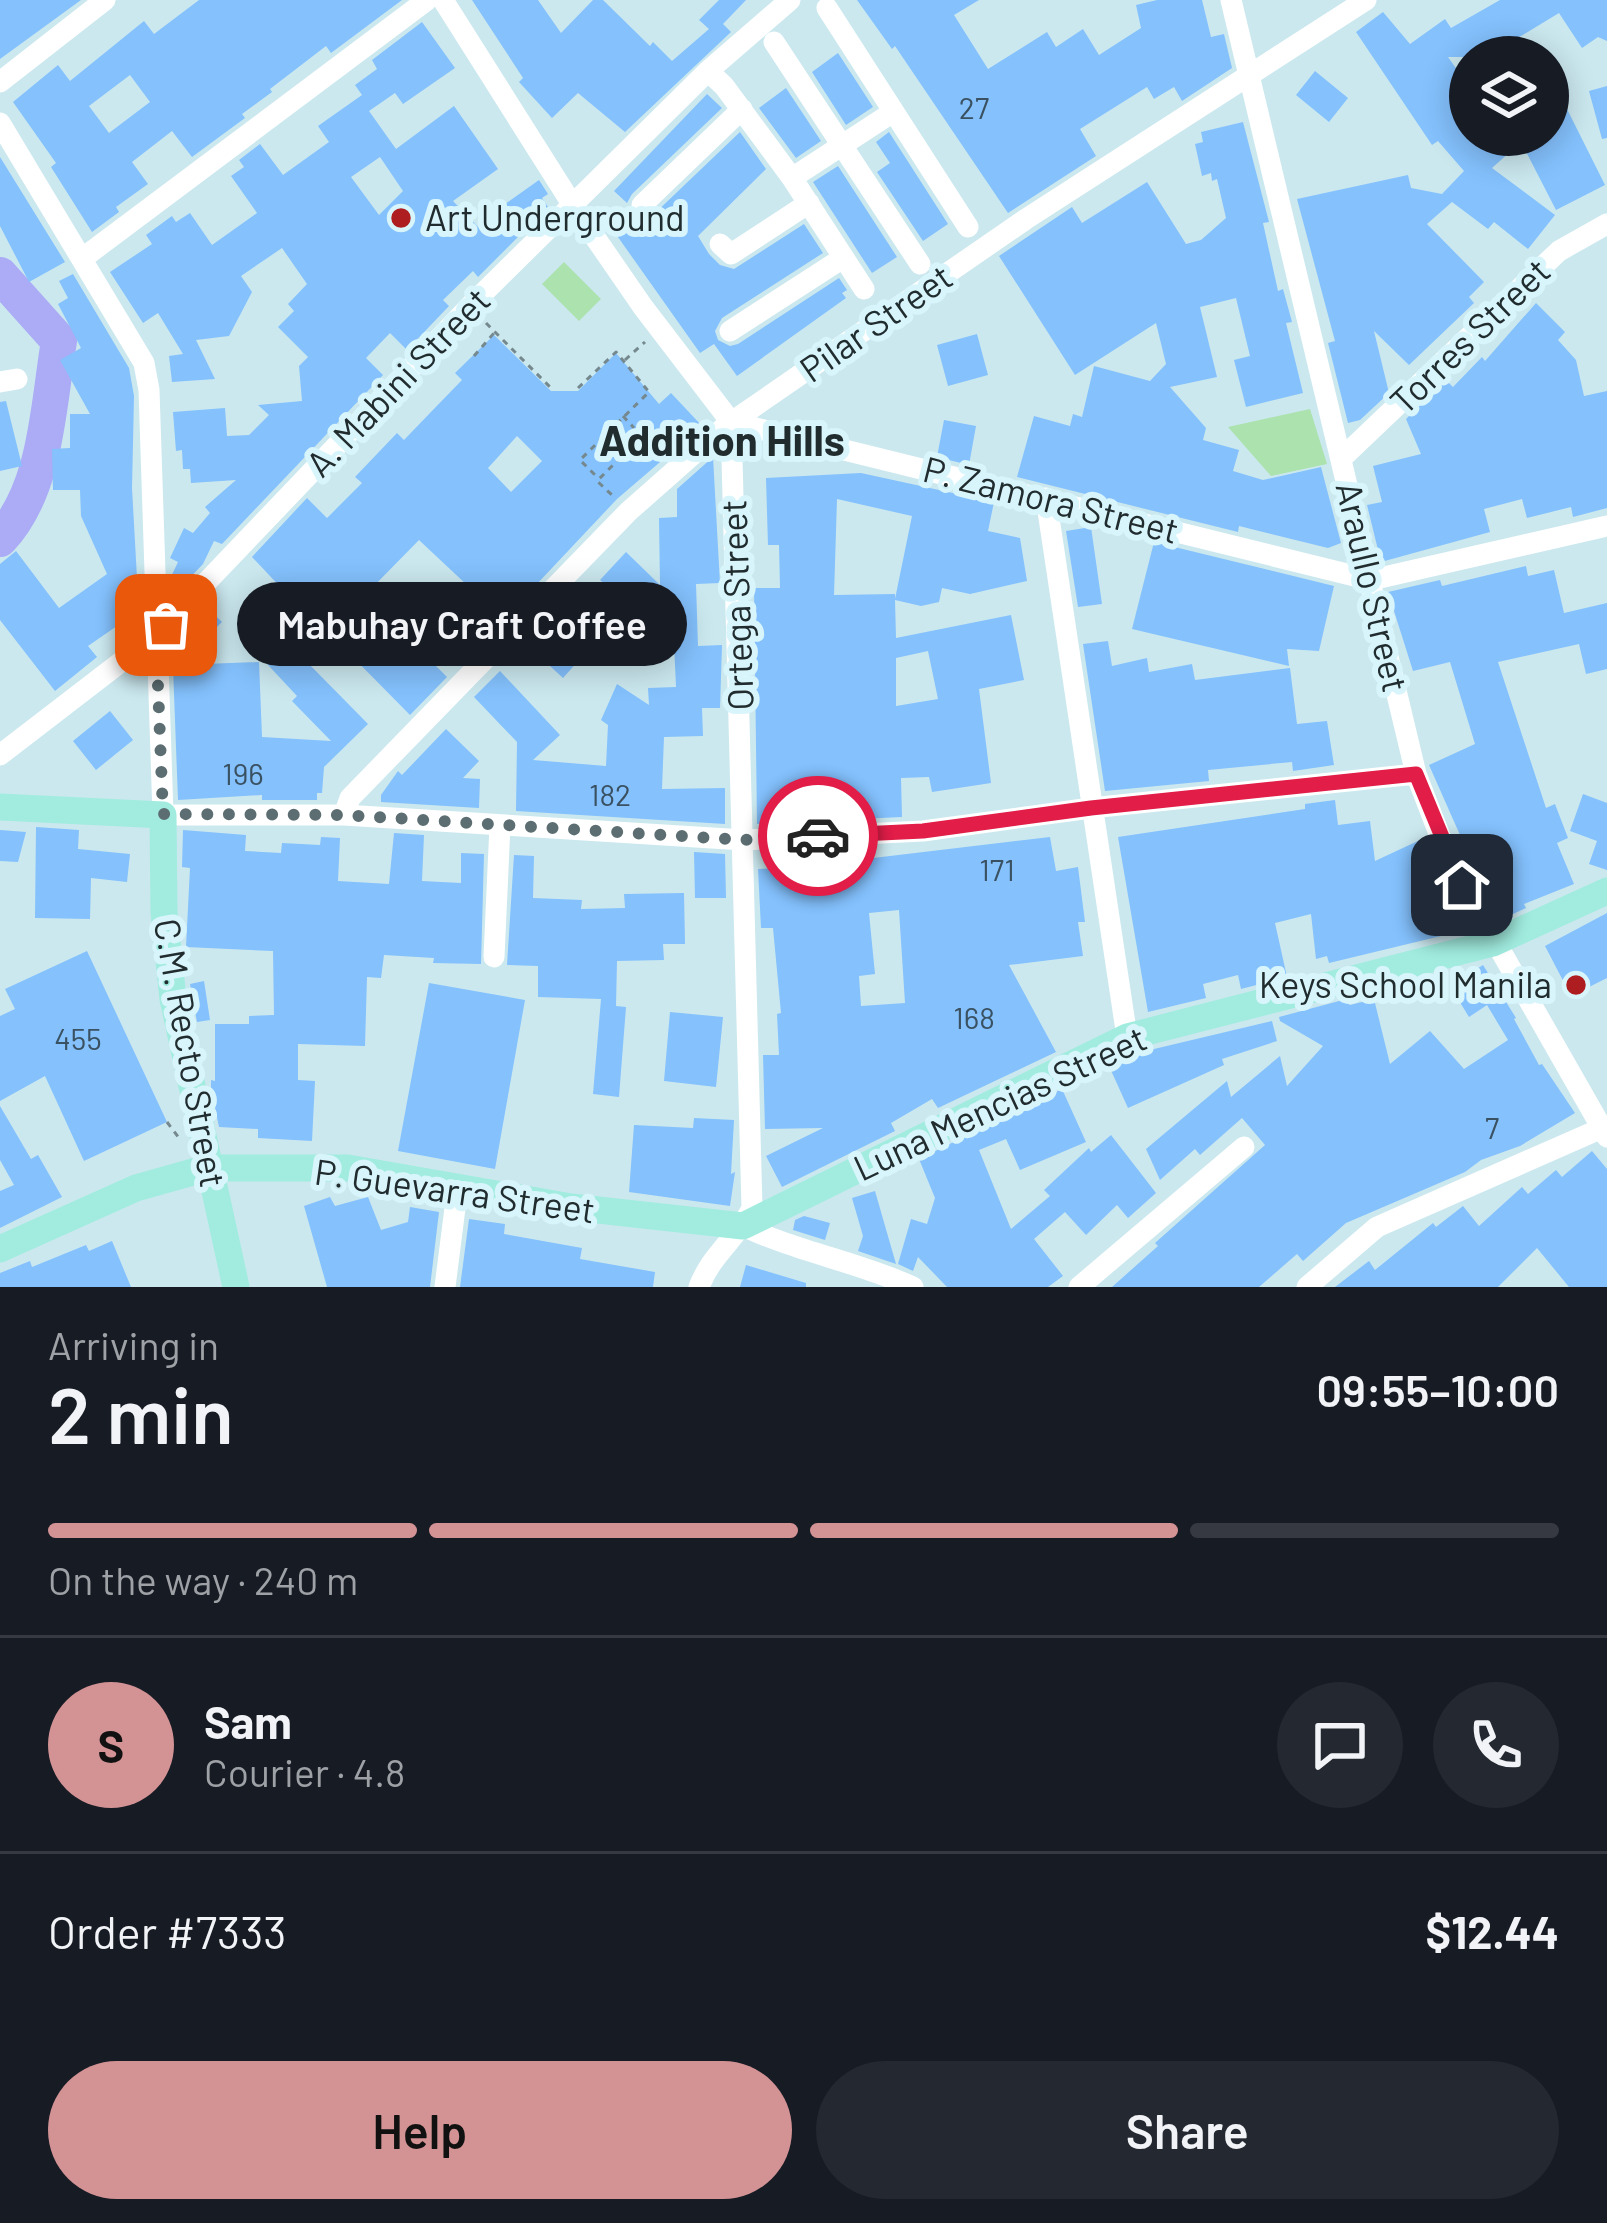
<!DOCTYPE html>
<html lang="en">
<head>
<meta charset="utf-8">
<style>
  body { margin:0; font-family:Barlow,sans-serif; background:#242831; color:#f1f3f6; height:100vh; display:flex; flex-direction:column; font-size:45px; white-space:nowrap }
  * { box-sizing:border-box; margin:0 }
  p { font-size:39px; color:#9ea1a6 }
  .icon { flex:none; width:66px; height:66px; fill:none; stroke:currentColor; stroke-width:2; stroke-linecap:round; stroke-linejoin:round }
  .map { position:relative; height:1287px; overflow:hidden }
  .drawer { display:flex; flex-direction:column; background:#171b24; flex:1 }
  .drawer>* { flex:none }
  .tools { position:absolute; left:1449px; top:36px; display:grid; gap:24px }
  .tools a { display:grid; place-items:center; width:120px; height:120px; border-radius:50%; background:#171b24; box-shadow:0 6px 30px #0003; font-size:60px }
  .pin { position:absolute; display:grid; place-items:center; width:102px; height:102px; color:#fff; margin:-51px; border-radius:24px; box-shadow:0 6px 18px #0006 }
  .courier { position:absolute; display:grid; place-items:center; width:120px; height:120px; margin:-60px; border:9px solid #e11d48; border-radius:50%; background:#fff; color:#222; box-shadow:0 3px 15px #0007 }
  .bubble { position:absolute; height:84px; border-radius:42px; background:#171b24; box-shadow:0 6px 30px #0003; font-size:39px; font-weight:600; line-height:84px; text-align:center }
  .head em { font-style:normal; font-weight:600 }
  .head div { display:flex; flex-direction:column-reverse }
  .head { display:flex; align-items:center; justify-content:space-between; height:204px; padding:0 48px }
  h1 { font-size:78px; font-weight:600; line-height:90px }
  .bar { display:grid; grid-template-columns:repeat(4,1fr); gap:18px 12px; align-content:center; height:144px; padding:0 48px }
  .bar i { height:15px; border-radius:9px; background:#363941 }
  .bar .active { background:#d39395 }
  .bar p { grid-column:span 4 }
  .line { display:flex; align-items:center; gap:30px; padding:0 48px; border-top:3px solid #363941 }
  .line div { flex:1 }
  .round { display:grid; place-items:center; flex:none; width:126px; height:126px; border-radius:63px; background:#242831 }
  .action { display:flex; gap:24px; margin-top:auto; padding:24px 48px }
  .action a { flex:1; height:138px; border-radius:72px; background:#d39395; color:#111; font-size:48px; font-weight:600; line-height:138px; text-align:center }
  .action a+a { background:#242831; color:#f1f3f6 }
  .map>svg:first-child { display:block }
  .green { fill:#abe2ad }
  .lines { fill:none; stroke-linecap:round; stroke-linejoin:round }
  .river { stroke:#ababf6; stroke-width:36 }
  .building { fill:#84c1fd; fill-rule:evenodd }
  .path { stroke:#74888d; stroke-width:3; stroke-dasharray:6 6; stroke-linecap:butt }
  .minor { stroke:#fff; stroke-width:21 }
  .major { stroke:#a1ecdf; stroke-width:27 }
  .done { stroke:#5c6e72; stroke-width:12; stroke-dasharray:0 21.6 }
  .route { stroke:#e11d48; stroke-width:15 }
  .poi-dot { fill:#ae1d1f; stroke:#d8f5fc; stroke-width:4.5 }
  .labels { text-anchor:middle; stroke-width:12; stroke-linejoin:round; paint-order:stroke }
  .number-label { font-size:30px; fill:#3a5162 }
  .poi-label { font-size:36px; fill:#212c2f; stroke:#d8f5fc; text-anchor:start }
  .street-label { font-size:36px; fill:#212c2f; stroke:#d8f5fc }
  .quarter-label { font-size:42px; font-weight:bold; fill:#212c2f; stroke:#d8f5fc }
</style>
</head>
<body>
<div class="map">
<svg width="1607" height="1287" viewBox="0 0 1607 1287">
  <rect width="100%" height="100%" fill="#cbe8ef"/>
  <path class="green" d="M 564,262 L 601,299 L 579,321 L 542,284 Z
    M 1310,409 L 1327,464 L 1271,476 L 1228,427 Z"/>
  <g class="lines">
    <path class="river" d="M 0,275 L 59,341 C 48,406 47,489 0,539"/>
  </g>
  <path class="building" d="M 0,0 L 81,0 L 0,59 Z
    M 199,0 L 402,0 L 331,53 L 326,46 L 270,89 L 272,92 L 242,114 L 245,118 L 192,157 L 172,131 L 132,162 L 148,184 L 116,207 L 119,212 L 92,232 L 51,167 L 56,163 L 13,102 L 58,65 L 70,81 L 144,21 L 154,34 ZM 130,75 L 150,102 L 109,133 L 89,106 Z
    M 472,0 L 538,0 L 561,33 L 593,0 L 603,0 L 650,46 L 653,42 L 672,61 L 709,29 L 699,20 L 719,0 L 746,0 L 723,24 L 731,32 L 625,132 L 578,93 L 552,118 L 519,82 L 523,78 Z
    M 857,0 L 979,0 L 954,15 L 988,69 L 1047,32 L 1056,47 L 1083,29 L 1099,55 L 1141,28 L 1136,5 L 1157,0 L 1202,0 L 1211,37 L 1224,34 L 1232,68 L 1182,101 L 1174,87 L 1154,99 L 1147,87 L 1080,129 L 1096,156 L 1008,213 L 895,46 L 892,49 Z
    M 1500,0 L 1607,0 L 1607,41 L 1598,37 L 1582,48 L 1559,13 L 1516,39 L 1522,50 L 1510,57 L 1448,57 L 1470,88 L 1470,135 L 1548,135 L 1548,71 L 1605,185 L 1556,210 L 1521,142 L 1492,168 L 1555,215 L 1528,249 L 1494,222 L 1488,229 L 1452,202 L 1427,224 L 1484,282 L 1469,297 L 1474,303 L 1409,365 L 1374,331 L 1389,393 L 1360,420 L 1348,423 L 1328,343 L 1335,341 L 1297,199 L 1408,175 L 1411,188 L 1442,194 L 1464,171 L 1438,141 L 1432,145 L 1356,32 L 1383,12 L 1410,44 L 1445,19 L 1451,28 Z
    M 422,22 L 455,68 L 403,104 L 395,93 L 369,111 L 396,149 L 454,106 L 498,169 L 453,201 L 482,231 L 508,207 L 505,204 L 539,180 L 548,194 L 542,198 L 548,207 L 478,277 L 473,271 L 443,300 L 449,306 L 407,350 L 390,333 L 366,358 L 383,375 L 222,544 L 214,541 L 203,564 L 183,585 L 170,579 L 178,562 L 170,558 L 184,528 L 193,533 L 210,513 L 205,507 L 236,480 L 191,483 L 190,469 L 183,469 L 182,450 L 176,451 L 173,412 L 225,408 L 227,436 L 249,435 L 269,415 L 258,405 L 302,401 L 299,366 L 308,357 L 278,327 L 294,311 L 288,304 L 307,284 L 282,248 L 241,276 L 252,292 L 229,336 L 196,340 L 215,379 L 172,382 L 169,356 L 183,354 L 158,313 L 143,323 L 110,272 L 152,244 L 146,235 L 172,216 L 176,222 L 190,213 L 212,245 L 257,213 L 231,176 L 244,167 L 239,160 L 260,144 L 283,175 L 329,142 L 318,126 L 362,95 L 355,85 L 377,69 L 372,60 ZM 380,157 L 403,191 L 379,215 L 351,177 Z
    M 838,53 L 873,107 L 846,125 L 812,72 Z
    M 1315,71 L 1348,98 L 1329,122 L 1296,95 Z
    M 1607,86 L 1607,138 L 1602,139 L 1589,91 Z
    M 786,88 L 821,141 L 796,158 L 759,108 Z
    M 707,94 L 722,108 L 632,194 L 627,203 L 614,191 Z
    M 1243,122 L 1269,222 L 1263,223 L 1278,291 L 1283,289 L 1292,322 L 1286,323 L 1303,393 L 1246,407 L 1234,360 L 1250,356 L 1236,298 L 1200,307 L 1217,377 L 1170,387 L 1206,428 L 1203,440 L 1239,450 L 1233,471 L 1263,480 L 1321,467 L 1341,543 L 1328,548 L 1239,526 L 1238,532 L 1017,477 L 1034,416 L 1070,426 L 1073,414 L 1082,417 L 1094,366 L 1150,381 L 1166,364 L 1156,323 L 1075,375 L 999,256 L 1072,207 L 1082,223 L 1147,182 L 1186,244 L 1201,240 L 1226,218 L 1217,179 L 1212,181 L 1211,173 L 1202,176 L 1195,144 L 1203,142 L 1201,132 Z
    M 740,132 L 766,169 L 698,236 L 709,254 L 720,265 L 734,269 L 804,224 L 823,253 L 722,318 L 715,331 L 718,340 L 730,346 L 738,344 L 839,278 L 847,290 L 842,293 L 846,298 L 737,376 L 714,344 L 700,353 L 608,223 L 628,209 L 637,219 L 651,217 Z
    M 889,132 L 948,224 L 923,241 L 877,172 L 890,163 L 876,142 Z
    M 0,157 L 65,262 L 29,282 L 0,226 Z
    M 838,166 L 897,257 L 872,273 L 813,182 Z
    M 73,274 L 129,368 L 134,396 L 132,488 L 138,596 L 124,607 L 130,617 L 88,646 L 97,657 L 55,691 L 0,620 L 0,564 L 16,551 L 59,608 L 107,574 L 81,516 L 80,490 L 53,490 L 52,449 L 70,448 L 70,414 L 90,414 L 60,360 L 81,348 L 58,304 L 68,298 L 59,281 Z
    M 1536,303 L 1565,332 L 1558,340 L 1576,360 L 1584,396 L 1607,391 L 1607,508 L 1573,517 L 1571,507 L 1527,518 L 1522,499 L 1484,509 L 1490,532 L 1381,562 L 1367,505 L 1382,502 L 1373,466 L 1421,454 L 1406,419 L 1446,380 L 1453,387 L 1482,357 L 1485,361 Z
    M 977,334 L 988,375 L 948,386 L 937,345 Z
    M 494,335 L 551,391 L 578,391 L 616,353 L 659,404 L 671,393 L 702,426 L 617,499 L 536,585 L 464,651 L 434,620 L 468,586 L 419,540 L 365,595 L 447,677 L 410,715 L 332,636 L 306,661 L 368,724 L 324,767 L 322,793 L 317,793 L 317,800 L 262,800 L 262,795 L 178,800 L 172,640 L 205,606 L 222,622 L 178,665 L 259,662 L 262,737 L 331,741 L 292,701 L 297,696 L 240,635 L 285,592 L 252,557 L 307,498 L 327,518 L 362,483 L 355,477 L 397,433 L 404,440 L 430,413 L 462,380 L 455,373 ZM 517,436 L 542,461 L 511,492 L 488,468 Z
    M 6,401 L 22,466 L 0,471 L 0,402 Z
    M 944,420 L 976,426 L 969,465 L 937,457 Z
    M 713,457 L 720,583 L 696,584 L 698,646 L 722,645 L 720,708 L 702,708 L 703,736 L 664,737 L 662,789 L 725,788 L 725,824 L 516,811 L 517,742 L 474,697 L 500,671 L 560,735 L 533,760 L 606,766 L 608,725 L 601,720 L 617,684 L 649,705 L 648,688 L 676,687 L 674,643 L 654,644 L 652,594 L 611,637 L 605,631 L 563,678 L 537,654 L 606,585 L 600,580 L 626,552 L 660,585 L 659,518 L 677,517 L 677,489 Z
    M 861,473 L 994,502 L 988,531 L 1020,538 L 1027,581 L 970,594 L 942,588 L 939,602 L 921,606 L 895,600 L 896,638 L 1011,615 L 1024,680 L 979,689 L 991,783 L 932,792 L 929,777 L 901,778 L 902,817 L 757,824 L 754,588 L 780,588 L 779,545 L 768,545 L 766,478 ZM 837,499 L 912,516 L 895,599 L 895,594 L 834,595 ZM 928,651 L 938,699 L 896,706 L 896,658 Z
    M 1091,527 L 1102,604 L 1078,607 L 1066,531 Z
    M 1154,542 L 1334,586 L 1319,651 L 1287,649 L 1289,666 L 1132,629 Z
    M 1526,566 L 1528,576 L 1554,570 L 1564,613 L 1607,603 L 1607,669 L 1586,674 L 1579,644 L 1498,662 L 1546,808 L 1555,804 L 1568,838 L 1557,843 L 1574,884 L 1524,904 L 1526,908 L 1500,920 L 1464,856 L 1460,846 L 1464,844 L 1429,765 L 1475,744 L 1450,662 L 1413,671 L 1388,592 L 1440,580 L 1442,586 Z
    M 1108,641 L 1112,666 L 1147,658 L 1149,672 L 1192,664 L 1195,680 L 1290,668 L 1297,724 L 1327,721 L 1334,765 L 1293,771 L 1292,762 L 1208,770 L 1209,781 L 1105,791 L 1083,644 Z
    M 110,711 L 133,740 L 96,770 L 73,741 Z
    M 446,729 L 479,761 L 463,778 L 480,779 L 479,808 L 381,802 L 381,795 L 398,771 L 402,775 Z
    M 1583,794 L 1607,803 L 1607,870 L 1589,864 L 1597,841 L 1570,831 Z
    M 1335,800 L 1338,825 L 1370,821 L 1375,861 L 1420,840 L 1433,871 L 1426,874 L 1441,936 L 1329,963 L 1327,956 L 1316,959 L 1311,914 L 1275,923 L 1287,977 L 1241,989 L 1238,975 L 1203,984 L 1206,998 L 1148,1012 L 1118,837 L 1305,809 L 1305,804 Z
    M 36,827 L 79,830 L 78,849 L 130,854 L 127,882 L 91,878 L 90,919 L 35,918 Z
    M 0,830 L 26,832 L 18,862 L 0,861 Z
    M 183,830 L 246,835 L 245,851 L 281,853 L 282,843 L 320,845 L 321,837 L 340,838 L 338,881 L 389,884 L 394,833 L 424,835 L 422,881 L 461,883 L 461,853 L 484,854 L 481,964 L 433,963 L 434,958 L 384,955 L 381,978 L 367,977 L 365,1046 L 298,1044 L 298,1080 L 315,1081 L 312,1141 L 258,1138 L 258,1129 L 219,1127 L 211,1088 L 211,1080 L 215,1081 L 215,1024 L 249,1024 L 249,1016 L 274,1015 L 273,951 L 186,947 L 190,868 L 182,867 Z
    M 1050,837 L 1056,871 L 1078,867 L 1085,922 L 1078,922 L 1083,956 L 1009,965 L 1056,1052 L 938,1108 L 932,1099 L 891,1123 L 895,1131 L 782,1187 L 766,1156 L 823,1128 L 765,1129 L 763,1055 L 779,1055 L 777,1014 L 781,1013 L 773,928 L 761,928 L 758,869 L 809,867 L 809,852 L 848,850 L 848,861 ZM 899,910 L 905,1003 L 861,1006 L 859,976 L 875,974 L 869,913 Z
    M 694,852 L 725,854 L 726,898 L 695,898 Z
    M 514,855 L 534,856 L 533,898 L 582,900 L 581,909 L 625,908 L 624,894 L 684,893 L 685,944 L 663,944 L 664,960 L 617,961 L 616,1006 L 626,1007 L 619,1097 L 593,1094 L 601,999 L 538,997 L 538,966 L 507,965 Z
    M 1607,913 L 1607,978 L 1571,996 L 1545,946 Z
    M 87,951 L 167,1122 L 84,1161 L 45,1076 L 0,1101 L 0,1016 L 15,1009 L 5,989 Z
    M 1483,965 L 1516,1018 L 1514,1019 L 1539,1065 L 1542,1064 L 1575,1113 L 1520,1146 L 1481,1160 L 1465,1172 L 1346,1223 L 1303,1261 L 1297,1254 L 1259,1287 L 1112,1287 L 1158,1246 L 1155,1243 L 1265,1145 L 1242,1118 L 1200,1155 L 1195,1149 L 1160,1180 L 1146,1149 L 1227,1081 L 1231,1097 L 1280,1056 L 1287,1086 L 1323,1046 L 1280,1021 L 1279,1017 L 1343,1000 L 1350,1005 L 1374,999 L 1390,1064 L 1430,1031 L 1464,1069 L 1508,1040 L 1487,1005 L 1469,1017 L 1450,986 Z
    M 204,981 L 210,1020 L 197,1022 L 190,984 Z
    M 429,983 L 525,1000 L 495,1169 L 398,1151 Z
    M 670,1012 L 723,1017 L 716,1087 L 664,1081 Z
    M 1272,1021 L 1277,1041 L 1222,1059 L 1224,1065 L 1128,1108 L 1109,1066 L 1133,1054 Z
    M 1062,1089 L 1086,1142 L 1020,1170 L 1006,1139 L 979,1150 L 1011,1229 L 1050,1196 L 1044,1190 L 1089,1148 L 1091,1152 L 1111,1135 L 1156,1193 L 1128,1218 L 1117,1205 L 1086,1235 L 1065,1212 L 1034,1239 L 1063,1276 L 1048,1287 L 947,1287 L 918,1257 L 913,1271 L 898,1264 L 911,1219 L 927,1224 L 935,1198 L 919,1159 Z
    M 0,1106 L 31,1159 L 38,1155 L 62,1197 L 0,1228 L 0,1191 L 14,1185 L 0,1160 Z
    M 694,1118 L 734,1120 L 731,1174 L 735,1172 L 730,1206 L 629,1192 L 634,1125 L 693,1128 Z
    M 1592,1151 L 1607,1169 L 1607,1287 L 1569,1287 L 1537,1248 L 1498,1287 L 1335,1287 L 1369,1261 L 1375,1270 L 1433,1223 L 1436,1227 L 1463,1206 L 1479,1226 L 1522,1187 L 1528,1194 L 1556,1170 L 1562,1177 Z
    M 875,1191 L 896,1264 L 858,1251 L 863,1236 L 852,1198 Z
    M 330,1197 L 335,1206 L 368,1197 L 381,1230 L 408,1222 L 410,1207 L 439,1212 L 430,1287 L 327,1287 L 304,1206 Z
    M 804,1216 L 830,1223 L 825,1240 L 793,1230 L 795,1220 Z
    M 469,1219 L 505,1224 L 504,1234 L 582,1248 L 580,1259 L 655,1272 L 653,1287 L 460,1287 Z
    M 112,1241 L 131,1287 L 0,1287 L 0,1273 L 30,1261 L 32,1267 L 86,1245 L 89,1251 Z
    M 746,1265 L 806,1283 L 806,1287 L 740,1287 Z"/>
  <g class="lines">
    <path class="path" d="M 486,323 L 552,389
      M 474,356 L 494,333
      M 625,360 L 645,342
      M 578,388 L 616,352 L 649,392 L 580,460 L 599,479
      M 623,416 L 634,428
      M 600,440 L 619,459 L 597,481 L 613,496
      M 167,1122 L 179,1138"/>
    <path class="minor" d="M 443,0 L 572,204 L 643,307 L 731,422 L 752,1208 C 737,1239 712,1253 699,1287
      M 1231,0 L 1416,774 L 1450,862 L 1607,1137
      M 827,8 L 968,227
      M 774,42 L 920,264
      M 708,71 L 724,86 L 792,178 L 864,289
      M 0,82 L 105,0
      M 0,123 L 144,363 L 149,390 L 163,815 L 344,815 L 744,840 L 923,831 L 1091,808 L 1416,774
      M 792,178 L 893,112
      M 642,205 L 742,109
      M 720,244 L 731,254 L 809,203
      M 83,258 L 427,0
      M 730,331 L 843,258
      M 0,382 L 17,379
      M 731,422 L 1371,580 L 1607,526
      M 1341,459 L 1559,251 L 1607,224
      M 1046,498 L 1127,1037
      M 0,755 L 156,635 L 470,306 L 708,71 L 790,0
      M 344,815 L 350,798 L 629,511 L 723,428 L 1026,219 L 1366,0
      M 494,957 L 500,825
      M 743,1226 C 798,1252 858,1262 913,1287
      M 445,1287 L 455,1208
      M 1079,1287 L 1244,1147
      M 1307,1287 L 1377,1227 L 1600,1129"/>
    <path class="major" d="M 0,807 L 163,815 L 164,912 L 173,999 L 236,1287
      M 0,1249 L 136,1188 L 207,1168 L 348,1168 L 571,1207 L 743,1226 L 1127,1037 L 1493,943 L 1607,891"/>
  </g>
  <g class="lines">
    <path class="done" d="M 166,625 L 156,635 L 163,814 L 344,815 L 744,840 L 818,836"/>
    <path class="route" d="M 818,836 L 923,831 L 1091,808 L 1416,774 L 1462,885"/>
  </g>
  <g class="poi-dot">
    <circle cx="401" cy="218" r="12"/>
    <circle cx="1576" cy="985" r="12"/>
  </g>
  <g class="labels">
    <g class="number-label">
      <text x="974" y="119">27</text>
      <text x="243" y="785">196</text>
      <text x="610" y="806">182</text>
      <text x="997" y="881">171</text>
      <text x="974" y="1029">168</text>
      <text x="78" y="1050">455</text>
      <text x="1492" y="1139">7</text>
    </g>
    <g class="poi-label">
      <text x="425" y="231">Art Underground</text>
      <text x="1552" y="998" text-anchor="end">Keys School Manila</text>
    </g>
    <g class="street-label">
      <text transform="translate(876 323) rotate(-35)" y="13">Pilar Street</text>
      <text transform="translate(1470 336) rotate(-44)" y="13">Torres Street</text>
      <text transform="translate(398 382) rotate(-46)" y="13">A. Mabini Street</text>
      <text transform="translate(1051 500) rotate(14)" y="13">P. Zamora Street</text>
      <text transform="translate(1372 587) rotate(77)" y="13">Araullo Street</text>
      <text transform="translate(737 605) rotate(-92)" y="13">Ortega Street</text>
      <text transform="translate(190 1053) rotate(80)" y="13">C.M. Recto Street</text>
      <text transform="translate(1000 1103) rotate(-25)" y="13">Luna Mencias Street</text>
      <text transform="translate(455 1191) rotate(8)" y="13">P. Guevarra Street</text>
    </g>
    <g class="quarter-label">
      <text x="722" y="456">Addition Hills</text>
    </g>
  </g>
</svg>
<div class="tools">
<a><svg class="icon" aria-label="layers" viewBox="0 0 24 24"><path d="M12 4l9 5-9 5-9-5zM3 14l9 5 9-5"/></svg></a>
</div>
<div class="pin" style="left:166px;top:625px;background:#ea580c"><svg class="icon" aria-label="bag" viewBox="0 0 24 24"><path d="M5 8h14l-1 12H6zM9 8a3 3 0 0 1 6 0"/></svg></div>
<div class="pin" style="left:1462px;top:885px;background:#1f2937"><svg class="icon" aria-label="home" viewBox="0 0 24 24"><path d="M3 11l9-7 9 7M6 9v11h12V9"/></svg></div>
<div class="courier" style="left:818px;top:836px"><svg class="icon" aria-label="car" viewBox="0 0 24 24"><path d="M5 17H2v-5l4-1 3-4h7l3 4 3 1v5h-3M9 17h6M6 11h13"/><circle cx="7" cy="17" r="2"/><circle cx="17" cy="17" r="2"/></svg></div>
<div class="bubble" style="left:237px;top:582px;width:450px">Mabuhay Craft Coffee</div>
</div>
<section class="drawer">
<div class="head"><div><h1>2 min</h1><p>Arriving in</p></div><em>09:55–10:00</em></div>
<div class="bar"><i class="active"></i><i class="active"></i><i class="active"></i><i></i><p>On the way · 240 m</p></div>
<div class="line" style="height:216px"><b class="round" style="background:#d39395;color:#111">S</b><div><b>Sam</b><p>Courier · 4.8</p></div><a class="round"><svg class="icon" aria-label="chat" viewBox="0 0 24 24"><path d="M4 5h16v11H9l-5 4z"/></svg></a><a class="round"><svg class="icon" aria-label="phone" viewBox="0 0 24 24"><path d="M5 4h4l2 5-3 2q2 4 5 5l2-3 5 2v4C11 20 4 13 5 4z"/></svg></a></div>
<div class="line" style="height:156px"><div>Order #7333</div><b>$12.44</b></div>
<div class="action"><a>Help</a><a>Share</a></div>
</section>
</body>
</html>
